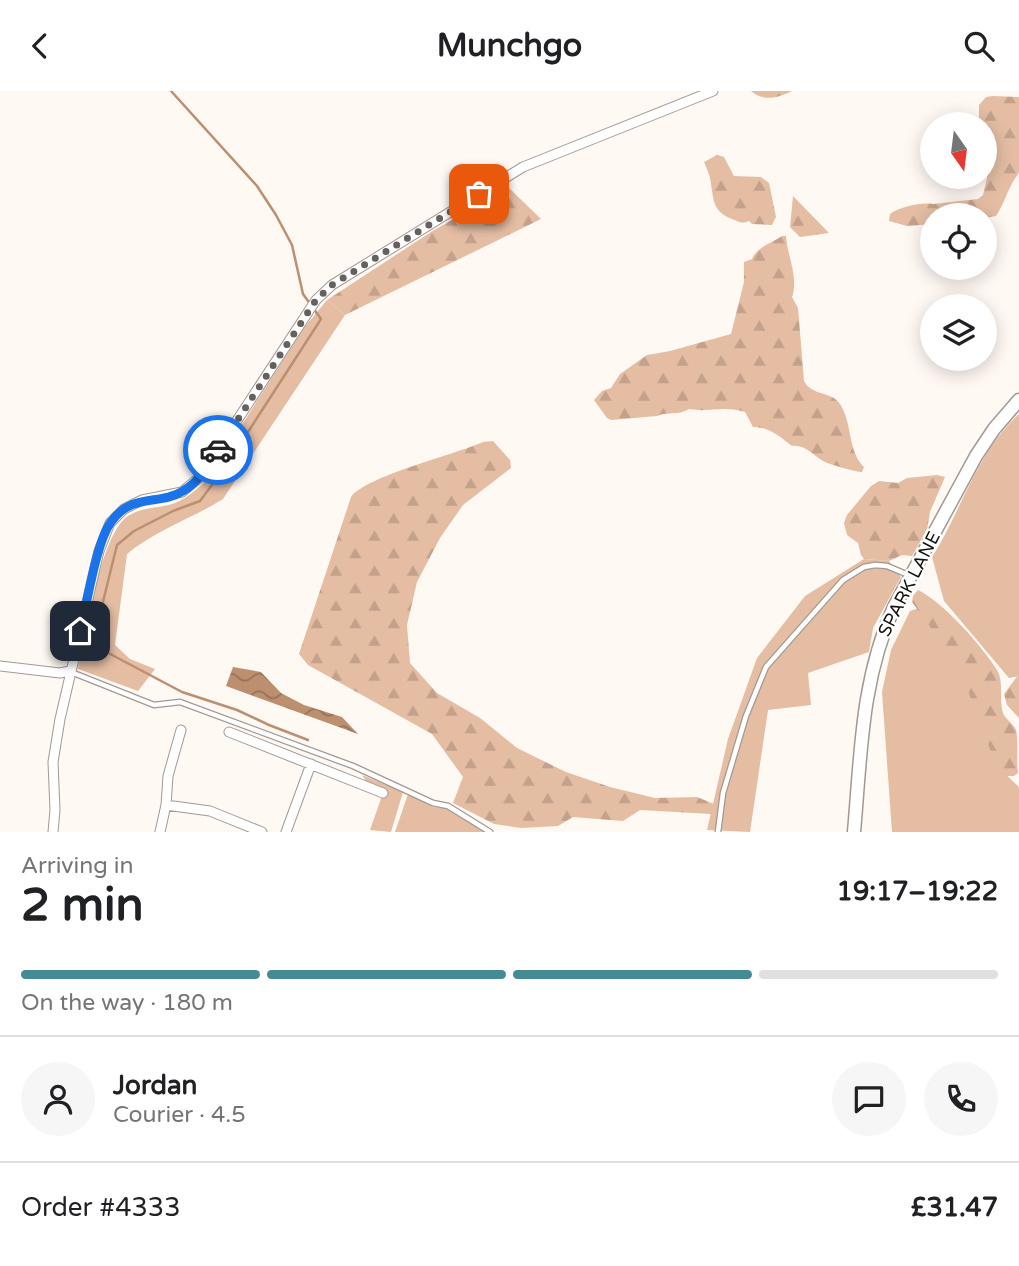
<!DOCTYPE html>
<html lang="en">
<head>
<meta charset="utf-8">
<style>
  body { margin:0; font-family:"Varela Round",sans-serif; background:#f6f6f6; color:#202124; height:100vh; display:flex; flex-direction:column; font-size:26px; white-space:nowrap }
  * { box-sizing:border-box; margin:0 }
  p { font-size:23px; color:#757577 }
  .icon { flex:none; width:38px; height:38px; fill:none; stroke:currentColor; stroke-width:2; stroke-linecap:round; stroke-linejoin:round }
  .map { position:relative; height:741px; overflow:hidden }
  .details { display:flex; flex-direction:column; background:#fff; flex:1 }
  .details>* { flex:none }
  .needle { width:46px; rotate:166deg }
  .fabs { position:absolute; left:920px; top:21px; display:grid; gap:14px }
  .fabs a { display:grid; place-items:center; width:77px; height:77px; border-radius:50%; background:#fff; box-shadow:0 4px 18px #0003; font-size:35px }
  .pin { position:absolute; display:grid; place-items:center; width:60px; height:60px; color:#fff; margin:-30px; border-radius:14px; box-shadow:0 4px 10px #0006 }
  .courier { position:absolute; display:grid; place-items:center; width:70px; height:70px; margin:-35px; border:5px solid #1a73e8; border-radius:50%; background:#fff; color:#222; box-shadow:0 2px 9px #0007 }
  .summary em { font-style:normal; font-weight:700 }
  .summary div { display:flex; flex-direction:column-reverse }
  .summary { display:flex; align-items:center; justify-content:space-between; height:119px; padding:0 21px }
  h1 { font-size:46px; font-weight:700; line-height:52px }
  .bar { display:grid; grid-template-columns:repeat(4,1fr); gap:10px 7px; align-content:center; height:84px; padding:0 21px }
  .bar i { height:9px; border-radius:5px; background:#e0e0e0 }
  .bar .on { background:#448b93 }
  .bar p { grid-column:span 4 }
  .line { display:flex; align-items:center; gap:18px; padding:0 21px; border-top:2px solid #e0e0e0 }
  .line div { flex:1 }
  .round { display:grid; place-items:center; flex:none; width:74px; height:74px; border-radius:37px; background:#f6f6f6 }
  header { display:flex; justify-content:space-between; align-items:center; height:91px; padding:0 21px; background:#fff; font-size:32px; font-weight:700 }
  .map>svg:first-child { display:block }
  .green { fill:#e4bda3 }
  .forest { fill:url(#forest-firs) }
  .water { fill:url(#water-waves) }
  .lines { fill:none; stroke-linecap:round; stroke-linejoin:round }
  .stream { stroke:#bc8f6f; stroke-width:2.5 }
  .service-casing { stroke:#a29994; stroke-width:7 }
  .minor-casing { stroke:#a29994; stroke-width:11 }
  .secondary-casing { stroke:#a29994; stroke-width:15 }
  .service { stroke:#fff; stroke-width:4.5 }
  .minor { stroke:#fff; stroke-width:9 }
  .secondary { stroke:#fff; stroke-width:12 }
  .done { stroke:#65615e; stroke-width:7; stroke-dasharray:0 12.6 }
  .route { stroke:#1a73e8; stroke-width:9 }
  .labels { text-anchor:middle; stroke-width:5; stroke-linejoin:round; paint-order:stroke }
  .street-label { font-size:18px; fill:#120f0d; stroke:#fff }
</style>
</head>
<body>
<header><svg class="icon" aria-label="back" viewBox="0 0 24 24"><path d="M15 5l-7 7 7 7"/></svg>Munchgo<svg class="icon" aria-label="search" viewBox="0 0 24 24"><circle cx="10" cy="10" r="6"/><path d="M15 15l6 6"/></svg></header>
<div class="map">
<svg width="1019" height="741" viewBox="0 0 1019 741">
  <defs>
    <pattern id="forest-firs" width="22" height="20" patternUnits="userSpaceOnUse" patternTransform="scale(1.75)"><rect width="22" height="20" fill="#e4bda3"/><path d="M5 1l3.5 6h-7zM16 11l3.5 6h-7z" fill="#c3a18b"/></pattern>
    <pattern id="water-waves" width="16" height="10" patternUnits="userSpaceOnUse" patternTransform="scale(1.75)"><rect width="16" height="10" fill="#bc8f6f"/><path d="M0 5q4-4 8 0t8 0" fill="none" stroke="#97735a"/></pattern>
  </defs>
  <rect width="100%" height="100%" fill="#fff8f3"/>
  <path class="green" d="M 327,209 L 345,224 L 223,408 C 191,428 156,439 127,463 L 115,554 L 130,568 L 155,578 L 138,600 L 78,578 C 86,544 100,444 128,425 C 145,415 158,418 175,412 C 187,407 196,399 206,390 L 303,238 Z
    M 1019,323 L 1019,585 L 1009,587 L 944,510 L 932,466 C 962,419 976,362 1019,323 Z
    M 864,468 L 889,470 L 901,486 L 873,537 L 869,561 L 808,582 L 811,614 L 768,619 L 750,741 L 707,739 L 728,648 L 757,567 L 805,505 Z
    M 919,517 L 963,580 L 1004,682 L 1019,696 L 1019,741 L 892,741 L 882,601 L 891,559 L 910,520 Z
    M 362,684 L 403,701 L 391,741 L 370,739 L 383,702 L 370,696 Z
    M 408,703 L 433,716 L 449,717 L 485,741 L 395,741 Z"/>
  <path class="forest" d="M 751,0 L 792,0 C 778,7 764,11 751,0 Z
    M 993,5 L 1019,6 L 1019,82 C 1008,95 1005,112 996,125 L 985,127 L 985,124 L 933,124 L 933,133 L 907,135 L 889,130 L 890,123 C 899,116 922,111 933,113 L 978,108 L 983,104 L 987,87 L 985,33 L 979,33 L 979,14 L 986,6 Z
    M 717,64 L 724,66 L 734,85 L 761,86 L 769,92 L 776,126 L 772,134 L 752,133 L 749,130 C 741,133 740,131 732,128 C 711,120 714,107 710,87 C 709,82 706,76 704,71 Z
    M 508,96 L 541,128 L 345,224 L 327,209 L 431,141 Z
    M 793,105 L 829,142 L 800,146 L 790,136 Z
    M 782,145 L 786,145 C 787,164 799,186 792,206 L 798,217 L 804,290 C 811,305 832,300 840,313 C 853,333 847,359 864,376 L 862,381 C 856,381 828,373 823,370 C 813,364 804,353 792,355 C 780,346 770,336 753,336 L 745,321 C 721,314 709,322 689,318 C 679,325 668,320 657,325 L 611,329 L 607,327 L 594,309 L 602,300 L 611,297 L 620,283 L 647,264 L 670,260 L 731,243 L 744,191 L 744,171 L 752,168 C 756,157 771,152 782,145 Z
    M 493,350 L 510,369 L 511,377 L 463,414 L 440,447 L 417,491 L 407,534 L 410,572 L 437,602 L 480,627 L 517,657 L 566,681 L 610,696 L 655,707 L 697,706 L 714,713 L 711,723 L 640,719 L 623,730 L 573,726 L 558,735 L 521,737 L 494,733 L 453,712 L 463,686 L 432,643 L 308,574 L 299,563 L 351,406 C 366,385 454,364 483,351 Z
    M 937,384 L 945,386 L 930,421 L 927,439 L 912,465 L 902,464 L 889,470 L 864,468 L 861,464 L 858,452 L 847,444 L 844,432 L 847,424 L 871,395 L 879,390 L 898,392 L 907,387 Z
    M 918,499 C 943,511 982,555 997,579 C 1004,591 999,609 1003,622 C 1006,629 1013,632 1016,639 C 1019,652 1016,668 1018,682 L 1014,685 L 1005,685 L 996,674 L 969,603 L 963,581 L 912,511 L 913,505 Z
    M 1019,583 L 1019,627 L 1007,614 L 1004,603 Z"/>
  <path class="water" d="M 233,576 L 261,581 L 281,602 L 304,614 L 342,626 L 358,643 L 226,595 Z"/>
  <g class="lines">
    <path class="stream" d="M 171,0 L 257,95 L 276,124 L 292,154 L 303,203 L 321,228 L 226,375 L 200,410 L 173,420 L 134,440 L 117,454 L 94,547 L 97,556 L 182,601 L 237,619 L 269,634 L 308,649"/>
    <defs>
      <path id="service" d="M 71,581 L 154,614 L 180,611 L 353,675 L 433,712 L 448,715 L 490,741
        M 718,741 L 723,702 L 746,625 L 766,576 L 843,489 L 864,476 L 875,474 L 887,475 L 911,485"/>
      <path id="minor" d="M 0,575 L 60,582 L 70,580
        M 229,641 L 383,702
        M 166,714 L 168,685 L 181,639
        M 53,741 L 55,719 L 53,671 L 60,628 L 99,460 L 110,432 L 124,418 L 142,409 L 182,401 L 200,386 L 316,209 L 332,194 L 523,76 L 713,0
        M 160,741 L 166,714 L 210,720 L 262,741
        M 286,741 L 311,673"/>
      <path id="secondary" d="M 854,741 C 861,663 861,589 894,516 L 976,365 L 994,338 L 1019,309"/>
    </defs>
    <use href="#service" class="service-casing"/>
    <use href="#minor" class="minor-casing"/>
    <use href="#secondary" class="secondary-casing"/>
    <use href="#service" class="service"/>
    <use href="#minor" class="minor"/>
    <use href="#secondary" class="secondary"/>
  </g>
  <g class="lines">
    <path class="done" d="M 218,359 L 316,209 L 332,194 L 479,103"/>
    <path class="route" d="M 80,540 C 87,514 96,451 111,431 C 132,401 159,415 183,400 C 199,391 208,374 218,359"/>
  </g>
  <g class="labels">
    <g class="street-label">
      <text transform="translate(909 493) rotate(-63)" y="6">SPARK LANE</text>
    </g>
  </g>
</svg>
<div class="fabs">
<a><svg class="needle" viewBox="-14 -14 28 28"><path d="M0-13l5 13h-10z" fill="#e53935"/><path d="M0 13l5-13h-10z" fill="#757577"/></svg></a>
<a><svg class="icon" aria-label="locate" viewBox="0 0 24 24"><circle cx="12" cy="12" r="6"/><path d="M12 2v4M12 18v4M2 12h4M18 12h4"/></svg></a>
<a><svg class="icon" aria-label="layers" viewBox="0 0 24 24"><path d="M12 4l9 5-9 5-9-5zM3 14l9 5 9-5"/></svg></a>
</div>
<div class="pin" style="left:479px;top:103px;background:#ea580c"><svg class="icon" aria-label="bag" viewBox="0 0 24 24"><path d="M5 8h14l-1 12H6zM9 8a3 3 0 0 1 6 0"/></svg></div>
<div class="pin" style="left:80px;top:540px;background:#1f2937"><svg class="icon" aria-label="home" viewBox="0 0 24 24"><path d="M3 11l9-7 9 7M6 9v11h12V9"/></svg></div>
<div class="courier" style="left:218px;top:359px"><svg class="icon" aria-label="car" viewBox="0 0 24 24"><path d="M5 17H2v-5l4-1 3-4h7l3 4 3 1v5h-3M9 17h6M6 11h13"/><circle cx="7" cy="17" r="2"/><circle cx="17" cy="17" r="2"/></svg></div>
</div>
<section class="details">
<div class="summary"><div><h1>2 min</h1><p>Arriving in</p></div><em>19:17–19:22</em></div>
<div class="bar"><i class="on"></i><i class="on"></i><i class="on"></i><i></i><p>On the way · 180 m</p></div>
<div class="line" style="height:126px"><a class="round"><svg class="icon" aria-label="person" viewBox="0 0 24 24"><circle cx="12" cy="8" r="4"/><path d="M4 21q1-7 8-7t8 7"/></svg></a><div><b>Jordan</b><p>Courier · 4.5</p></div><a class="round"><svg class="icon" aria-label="chat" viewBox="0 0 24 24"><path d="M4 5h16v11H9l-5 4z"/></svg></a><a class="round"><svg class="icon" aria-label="phone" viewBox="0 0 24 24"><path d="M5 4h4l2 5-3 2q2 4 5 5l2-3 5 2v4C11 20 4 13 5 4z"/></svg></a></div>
<div class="line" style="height:91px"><div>Order #4333</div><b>£31.47</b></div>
</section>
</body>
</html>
